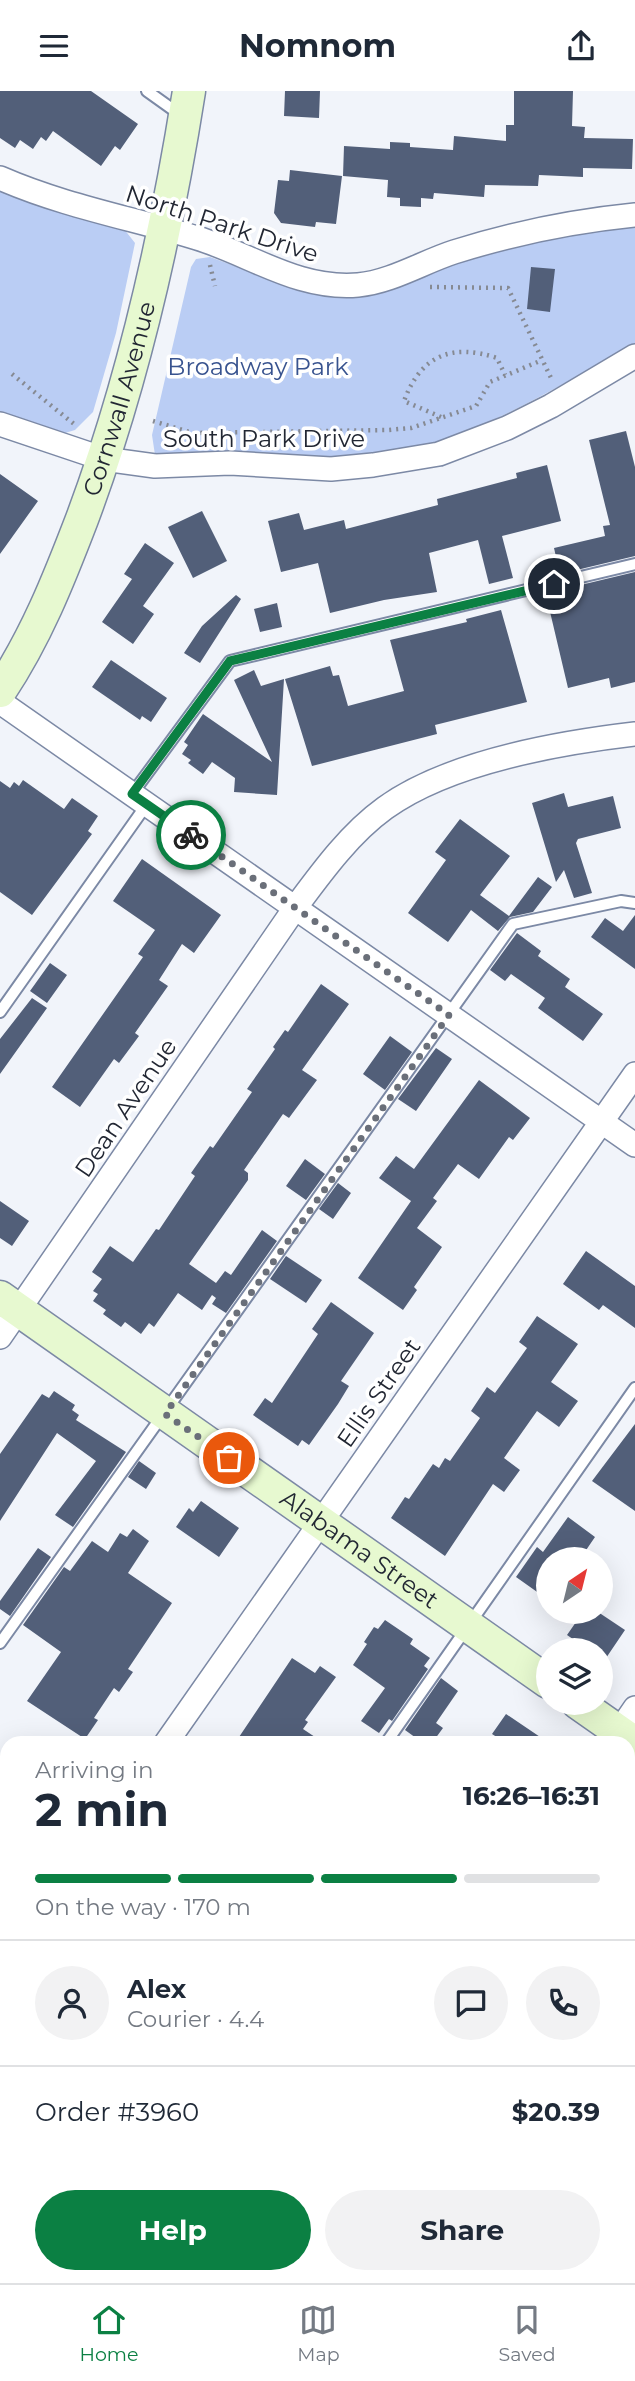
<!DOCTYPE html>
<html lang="en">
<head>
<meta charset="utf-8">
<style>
  body { margin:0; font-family:Montserrat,sans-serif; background:#f2f2f3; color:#1f2937; height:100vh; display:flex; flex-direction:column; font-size:26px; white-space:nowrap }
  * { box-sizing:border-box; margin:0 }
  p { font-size:23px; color:#747a83 }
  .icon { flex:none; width:38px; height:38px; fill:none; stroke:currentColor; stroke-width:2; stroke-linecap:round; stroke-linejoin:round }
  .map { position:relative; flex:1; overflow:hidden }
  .drawer { position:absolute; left:0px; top:1645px; width:635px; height:548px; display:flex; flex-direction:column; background:#fff; border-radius:21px 21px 0 0; box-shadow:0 7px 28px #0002 }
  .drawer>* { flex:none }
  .needle { width:46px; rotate:35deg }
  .fabs { position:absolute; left:536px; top:1456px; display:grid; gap:14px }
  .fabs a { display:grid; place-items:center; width:77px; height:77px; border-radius:50%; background:#fff; box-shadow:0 7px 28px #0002; font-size:35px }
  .pin { position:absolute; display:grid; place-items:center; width:60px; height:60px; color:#fff; margin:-30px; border:4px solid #fff; border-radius:50%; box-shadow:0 2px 7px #0007 }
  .courier { position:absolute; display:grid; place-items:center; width:70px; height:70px; margin:-35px; border:5px solid #0b8043; border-radius:50%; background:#fff; color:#222; box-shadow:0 2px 9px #0007 }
  .headline em { font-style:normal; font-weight:700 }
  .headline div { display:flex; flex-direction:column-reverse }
  .headline { display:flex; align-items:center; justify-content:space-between; height:119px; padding:0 35px }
  h1 { font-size:46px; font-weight:700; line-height:52px }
  .bar { display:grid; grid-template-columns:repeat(4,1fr); gap:10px 7px; align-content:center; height:84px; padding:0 35px }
  .bar i { height:9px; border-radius:5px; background:#e0e1e3 }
  .bar .current { background:#0b8043 }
  .bar p { grid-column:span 4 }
  .line { display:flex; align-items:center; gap:18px; padding:0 35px; border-top:2px solid #e0e1e3 }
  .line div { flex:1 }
  .round { display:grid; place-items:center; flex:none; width:74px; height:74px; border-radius:37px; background:#f2f2f3 }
  .cta { display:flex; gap:14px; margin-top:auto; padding:14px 35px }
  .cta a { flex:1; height:80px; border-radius:42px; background:#0b8043; color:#fff; font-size:28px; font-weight:700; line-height:80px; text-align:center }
  .cta a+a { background:#f2f2f3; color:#1f2937 }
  header { display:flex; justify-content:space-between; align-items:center; height:91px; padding:0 35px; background:#fff; font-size:32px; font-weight:700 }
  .tabs { display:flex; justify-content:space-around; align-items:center; height:98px; border-top:2px solid #e0e1e3; background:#fff; font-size:19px; color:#747a83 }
  .tabs a { display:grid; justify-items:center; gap:4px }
  .tabs .current { color:#0b8043 }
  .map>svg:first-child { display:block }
  .green { fill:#bacdf4 }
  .building { fill:#525f79 }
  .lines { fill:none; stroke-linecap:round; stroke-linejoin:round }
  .service-casing { stroke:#7c89a5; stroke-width:14 }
  .minor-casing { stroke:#7c89a5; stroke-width:26 }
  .secondary-casing { stroke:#7c89a5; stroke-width:35 }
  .path { stroke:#868a93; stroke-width:4.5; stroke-dasharray:2 5; stroke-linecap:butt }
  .service { stroke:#fff; stroke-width:10 }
  .minor { stroke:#fff; stroke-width:23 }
  .secondary { stroke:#e7f9d0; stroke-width:32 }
  .done { stroke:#6a6f79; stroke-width:7; stroke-dasharray:0 12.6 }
  .route { stroke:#0b8043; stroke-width:9 }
  .labels { text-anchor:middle; stroke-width:7; stroke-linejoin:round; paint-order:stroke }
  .street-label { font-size:24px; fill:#222733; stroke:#fff }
  .park-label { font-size:24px; fill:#38538f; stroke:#fff }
</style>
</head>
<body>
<header><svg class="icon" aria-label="menu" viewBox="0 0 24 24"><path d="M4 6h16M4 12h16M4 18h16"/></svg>Nomnom<svg class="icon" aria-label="share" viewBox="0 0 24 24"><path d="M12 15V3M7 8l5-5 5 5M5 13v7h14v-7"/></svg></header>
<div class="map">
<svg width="635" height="2192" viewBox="0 0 635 2192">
  <rect width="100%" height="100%" fill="#f1f4fa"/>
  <path class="green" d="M 0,97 L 124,138 L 135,152 L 116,242 L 93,321 L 75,339 L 65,342 L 0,324 Z
    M 635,131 L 635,255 C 558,293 489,341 404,361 C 369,369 329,367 293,366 C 247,365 201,365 155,364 L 152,344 L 191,176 L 196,168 L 210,166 L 295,197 L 429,180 L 530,150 Z"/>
  <path class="building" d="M 0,0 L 91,0 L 138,33 L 120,59 L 115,55 L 101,75 L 53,40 L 46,50 L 41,46 L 33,58 L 20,49 L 15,57 L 0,47 Z
    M 285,0 L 320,0 L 319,27 L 284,25 Z
    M 514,0 L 573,0 L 572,35 L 585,36 L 584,47 L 633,48 L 632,78 L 583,77 L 583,86 L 539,84 L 538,95 L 485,94 L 484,106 L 434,102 L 433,108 L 421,107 L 421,116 L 400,115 L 400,107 L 387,106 L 388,89 L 343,85 L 344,55 L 390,58 L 390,51 L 410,52 L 410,56 L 453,59 L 454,45 L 506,50 L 506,34 L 514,34 Z
    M 290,79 L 342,85 L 336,133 L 316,131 L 315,136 L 281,132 L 274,122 L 278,89 L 289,90 Z
    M 531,176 L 555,178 L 550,221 L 527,218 Z
    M 626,340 L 635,376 L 635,465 L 560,483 L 554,457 L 605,445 L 603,435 L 610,434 L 589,349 Z
    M 547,374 L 561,430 L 502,445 L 513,487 L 489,493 L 478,449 L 429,462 L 437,501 L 384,509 L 330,522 L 318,472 L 281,481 L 268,430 L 299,422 L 304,439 L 344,429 L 346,438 L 438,414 L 437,408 L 517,387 L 516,382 Z
    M 0,383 L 38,410 L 0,463 Z
    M 202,420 L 227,470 L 193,487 L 168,436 Z
    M 145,452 L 174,472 L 143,515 L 154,523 L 133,553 L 102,531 L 132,488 L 124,483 Z
    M 635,481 L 635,591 L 611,597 L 609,587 L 568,597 L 547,508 L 565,503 L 564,498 Z
    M 236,504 L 241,508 L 200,572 L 184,562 L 202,535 Z
    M 277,512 L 282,536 L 260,541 L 254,518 Z
    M 501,519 L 527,611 L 435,634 L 437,643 L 312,675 L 285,588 L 330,575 L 333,585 L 339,584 L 348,615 L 404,600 L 390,549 L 467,531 L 466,528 Z
    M 111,569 L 167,607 L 151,631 L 142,625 L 140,629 L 92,596 Z
    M 254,579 L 261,595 L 284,588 L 277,704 L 234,701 L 235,687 L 212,671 L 203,683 L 188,672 L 191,669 L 182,663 L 188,654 L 184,651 L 203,623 L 272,671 L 234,589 Z
    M 23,689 L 64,718 L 72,707 L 98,725 L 88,740 L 92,743 L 32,824 L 0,801 L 0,690 L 10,697 L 14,691 L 19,695 Z
    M 564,702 L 568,716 L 613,705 L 621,737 L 578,748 L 576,752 L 592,802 L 574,807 L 564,779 L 556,791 L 532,712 Z
    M 460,728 L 510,765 L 480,804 L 509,825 L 538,786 L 552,796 L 533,821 L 510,826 L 498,840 L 471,819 L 448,851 L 408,822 L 446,769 L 435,761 Z
    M 142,768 L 221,824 L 194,862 L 182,853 L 159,889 L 168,895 L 135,942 L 139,945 L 119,972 L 114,968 L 80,1016 L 52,996 L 143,866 L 138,863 L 155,839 L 113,810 Z
    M 635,824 L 635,878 L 591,846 L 605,827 L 623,840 Z
    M 517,842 L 541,860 L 538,865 L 570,888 L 565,896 L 603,923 L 583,950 L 538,917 L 545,907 L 511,883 L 505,890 L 490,879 Z
    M 50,872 L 67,884 L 47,912 L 30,900 Z
    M 321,893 L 349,913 L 302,979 L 317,989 L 289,1027 L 283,1023 L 244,1079 L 248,1082 L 248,1089 L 189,1173 L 216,1192 L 225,1180 L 231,1184 L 262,1139 L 277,1150 L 226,1222 L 212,1213 L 216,1207 L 212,1204 L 202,1219 L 178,1202 L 154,1236 L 149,1232 L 141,1243 L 125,1231 L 121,1236 L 103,1223 L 106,1219 L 93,1210 L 98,1203 L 93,1200 L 102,1188 L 92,1181 L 110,1155 L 133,1171 L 156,1138 L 159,1139 L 195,1085 L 191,1082 L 210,1055 L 213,1057 L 252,1001 L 247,998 L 275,958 L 273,956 L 285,939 L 288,941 Z
    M 32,907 L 47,917 L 0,983 L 0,948 Z
    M 390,945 L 412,961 L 385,999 L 363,983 Z
    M 436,957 L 452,968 L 416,1020 L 398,1008 Z
    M 479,989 L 530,1027 L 513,1049 L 509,1046 L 479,1088 L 458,1073 L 433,1107 L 437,1110 L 417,1137 L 442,1156 L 414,1196 L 417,1199 L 403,1219 L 358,1187 L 411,1110 L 379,1087 L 396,1065 L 414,1078 Z
    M 305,1068 L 325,1083 L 306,1109 L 286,1095 Z
    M 338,1092 L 351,1102 L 333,1128 L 319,1118 Z
    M 0,1110 L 29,1130 L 12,1155 L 0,1147 Z
    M 586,1160 L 635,1195 L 635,1237 L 603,1214 L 599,1219 L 563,1193 Z
    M 286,1165 L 322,1189 L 306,1212 L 270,1188 Z
    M 331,1211 L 374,1242 L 341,1290 L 349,1295 L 338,1313 L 309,1354 L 302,1349 L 298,1355 L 253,1324 L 265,1307 L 272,1312 L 318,1243 L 312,1238 Z
    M 537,1225 L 578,1253 L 551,1291 L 578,1310 L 559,1336 L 537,1320 L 504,1367 L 520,1379 L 504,1401 L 493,1393 L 445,1465 L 391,1427 L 405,1406 L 409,1408 L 433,1373 L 439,1377 L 445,1367 L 450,1370 L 480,1327 L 471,1320 L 487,1296 L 495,1302 L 527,1257 L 519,1251 Z
    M 54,1300 L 75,1314 L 72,1319 L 79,1324 L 76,1329 L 126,1361 L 73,1436 L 55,1424 L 96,1370 L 57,1342 L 0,1430 L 0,1363 L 42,1303 L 49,1307 Z
    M 635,1333 L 635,1420 L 592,1390 Z
    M 139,1370 L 156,1382 L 146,1398 L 128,1386 Z
    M 201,1410 L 239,1437 L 219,1466 L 176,1436 L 189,1417 L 193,1421 Z
    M 568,1426 L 595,1446 L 580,1468 L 548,1468 L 548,1491 L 540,1503 L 516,1486 L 537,1456 L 543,1461 Z
    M 133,1438 L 149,1450 L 128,1482 L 172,1512 L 128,1578 L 133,1581 L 119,1601 L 114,1597 L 94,1627 L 98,1629 L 85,1648 L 27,1610 L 61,1561 L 23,1534 L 64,1476 L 70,1480 L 92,1450 L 108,1461 L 120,1442 L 127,1446 Z
    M 38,1457 L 51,1466 L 10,1525 L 0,1518 L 0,1510 Z
    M 583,1521 L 598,1521 L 625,1539 L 604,1570 L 600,1567 L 600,1559 L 589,1559 L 567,1544 Z
    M 385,1529 L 413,1548 L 410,1553 L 430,1567 L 424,1575 L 428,1578 L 392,1630 L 389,1628 L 379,1642 L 361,1630 L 385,1597 L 353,1574 L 367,1553 L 364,1551 L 374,1536 L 378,1538 Z
    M 292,1567 L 315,1582 L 320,1575 L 336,1586 L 305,1629 L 308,1631 L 303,1638 L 324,1652 L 235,1652 Z
    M 441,1587 L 458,1600 L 436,1632 L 443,1637 L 432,1652 L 423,1652 L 405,1639 Z
    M 506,1623 L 549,1652 L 506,1652 L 492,1643 Z"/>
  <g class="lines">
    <defs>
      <path id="service" d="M 147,0 L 182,25
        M 132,703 L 230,570 L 635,473
        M 0,921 L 147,713
        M 0,1552 L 513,833 L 621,810 L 635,812
        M 386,1652 L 635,1297
        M 628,1944 L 635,1934
        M 7,2192 L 11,2186
        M 455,2192 L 459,2186"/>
      <path id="minor" d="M 0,87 C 64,115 131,127 197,147 C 252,164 298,199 358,194 C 391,191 423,171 454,161 C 511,143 575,130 635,124
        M 0,333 L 104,368 L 155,375 L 230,372 L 331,378 L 373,374 L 439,363 L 507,337 L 551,315 L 635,265
        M 0,611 L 635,1054
        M 0,1246 L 295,817 C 321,782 349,743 385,717 C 449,671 558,652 635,643
        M 166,1652 L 635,983
        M 611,1652 L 635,1617
        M 0,1820 L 7,1825
        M 0,1889 L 7,1879
        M 521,2186 L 530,2192
        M 232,2192 L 236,2186"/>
      <g id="secondary">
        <path id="s1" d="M 0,600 C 36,546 59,488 82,428 C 134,289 166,146 189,0"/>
        <path id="s2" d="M 0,1206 L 548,1591"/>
        <path d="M 578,1612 L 635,1652"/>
      </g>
    </defs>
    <use href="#service" class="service-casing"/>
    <use href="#minor" class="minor-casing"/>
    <use href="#secondary" class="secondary-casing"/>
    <path class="path" d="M 210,174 L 215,195
      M 430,196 L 508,197 L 552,289
      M 12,283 L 74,333
      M 441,326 L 404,310 C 421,264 452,252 497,267 L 505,284
      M 153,330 L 193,342 L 388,339 L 411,337 L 476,315 L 490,291 L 540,270"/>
    <use href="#service" class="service"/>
    <use href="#minor" class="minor"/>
    <use href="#secondary" class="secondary"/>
  </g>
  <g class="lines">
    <path class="done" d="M 191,744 L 449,924 L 165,1323 L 229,1367"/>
    <path class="route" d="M 191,744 L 132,703 L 230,570 L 554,493"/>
  </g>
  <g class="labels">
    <g class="street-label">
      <text transform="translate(222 133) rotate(18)" y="8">North Park Drive</text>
      <text dy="8" stroke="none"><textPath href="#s1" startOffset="317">Cornwall Avenue</textPath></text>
      <text x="264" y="356">South Park Drive</text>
      <text transform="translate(126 1017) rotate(-56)" y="8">Dean Avenue</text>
      <text transform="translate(379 1302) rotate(-55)" y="8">Ellis Street</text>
      <text dy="8" stroke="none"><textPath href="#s2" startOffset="439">Alabama Street</textPath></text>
    </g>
    <g class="park-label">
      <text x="258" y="284">Broadway Park</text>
    </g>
  </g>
</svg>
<div class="fabs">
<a><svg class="needle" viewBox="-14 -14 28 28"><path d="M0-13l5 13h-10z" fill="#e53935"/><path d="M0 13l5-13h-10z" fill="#747a83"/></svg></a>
<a><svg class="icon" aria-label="layers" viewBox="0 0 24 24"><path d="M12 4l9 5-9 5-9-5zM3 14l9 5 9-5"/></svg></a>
</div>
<div class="pin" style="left:229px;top:1367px;background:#ea580c"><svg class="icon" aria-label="bag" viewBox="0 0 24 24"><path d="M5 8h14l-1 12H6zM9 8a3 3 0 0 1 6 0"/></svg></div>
<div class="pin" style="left:554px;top:493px;background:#1f2937"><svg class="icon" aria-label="home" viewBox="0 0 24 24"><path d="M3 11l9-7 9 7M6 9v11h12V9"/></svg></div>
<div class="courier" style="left:191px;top:744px"><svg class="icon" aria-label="bike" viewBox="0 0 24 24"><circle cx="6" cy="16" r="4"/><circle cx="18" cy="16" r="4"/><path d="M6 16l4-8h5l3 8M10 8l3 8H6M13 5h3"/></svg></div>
<section class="drawer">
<div class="headline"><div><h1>2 min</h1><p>Arriving in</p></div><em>16:26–16:31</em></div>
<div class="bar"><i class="current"></i><i class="current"></i><i class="current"></i><i></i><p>On the way · 170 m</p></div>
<div class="line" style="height:126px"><a class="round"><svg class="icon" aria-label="person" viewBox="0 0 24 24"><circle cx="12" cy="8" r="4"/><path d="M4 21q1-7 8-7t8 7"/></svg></a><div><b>Alex</b><p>Courier · 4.4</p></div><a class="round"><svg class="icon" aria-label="chat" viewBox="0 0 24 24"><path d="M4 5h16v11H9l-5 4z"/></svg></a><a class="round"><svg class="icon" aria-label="phone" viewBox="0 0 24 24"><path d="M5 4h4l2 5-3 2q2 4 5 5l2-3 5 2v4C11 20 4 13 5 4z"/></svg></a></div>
<div class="line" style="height:91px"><div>Order #3960</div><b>$20.39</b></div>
<div class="cta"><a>Help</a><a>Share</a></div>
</section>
</div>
<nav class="tabs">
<a class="current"><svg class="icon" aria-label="home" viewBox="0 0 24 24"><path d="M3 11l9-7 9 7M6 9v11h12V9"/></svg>Home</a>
<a><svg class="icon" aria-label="map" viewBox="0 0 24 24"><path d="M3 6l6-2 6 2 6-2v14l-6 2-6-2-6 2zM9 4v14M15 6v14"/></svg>Map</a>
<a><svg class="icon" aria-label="saved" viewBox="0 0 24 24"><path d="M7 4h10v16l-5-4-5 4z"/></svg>Saved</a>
</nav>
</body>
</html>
